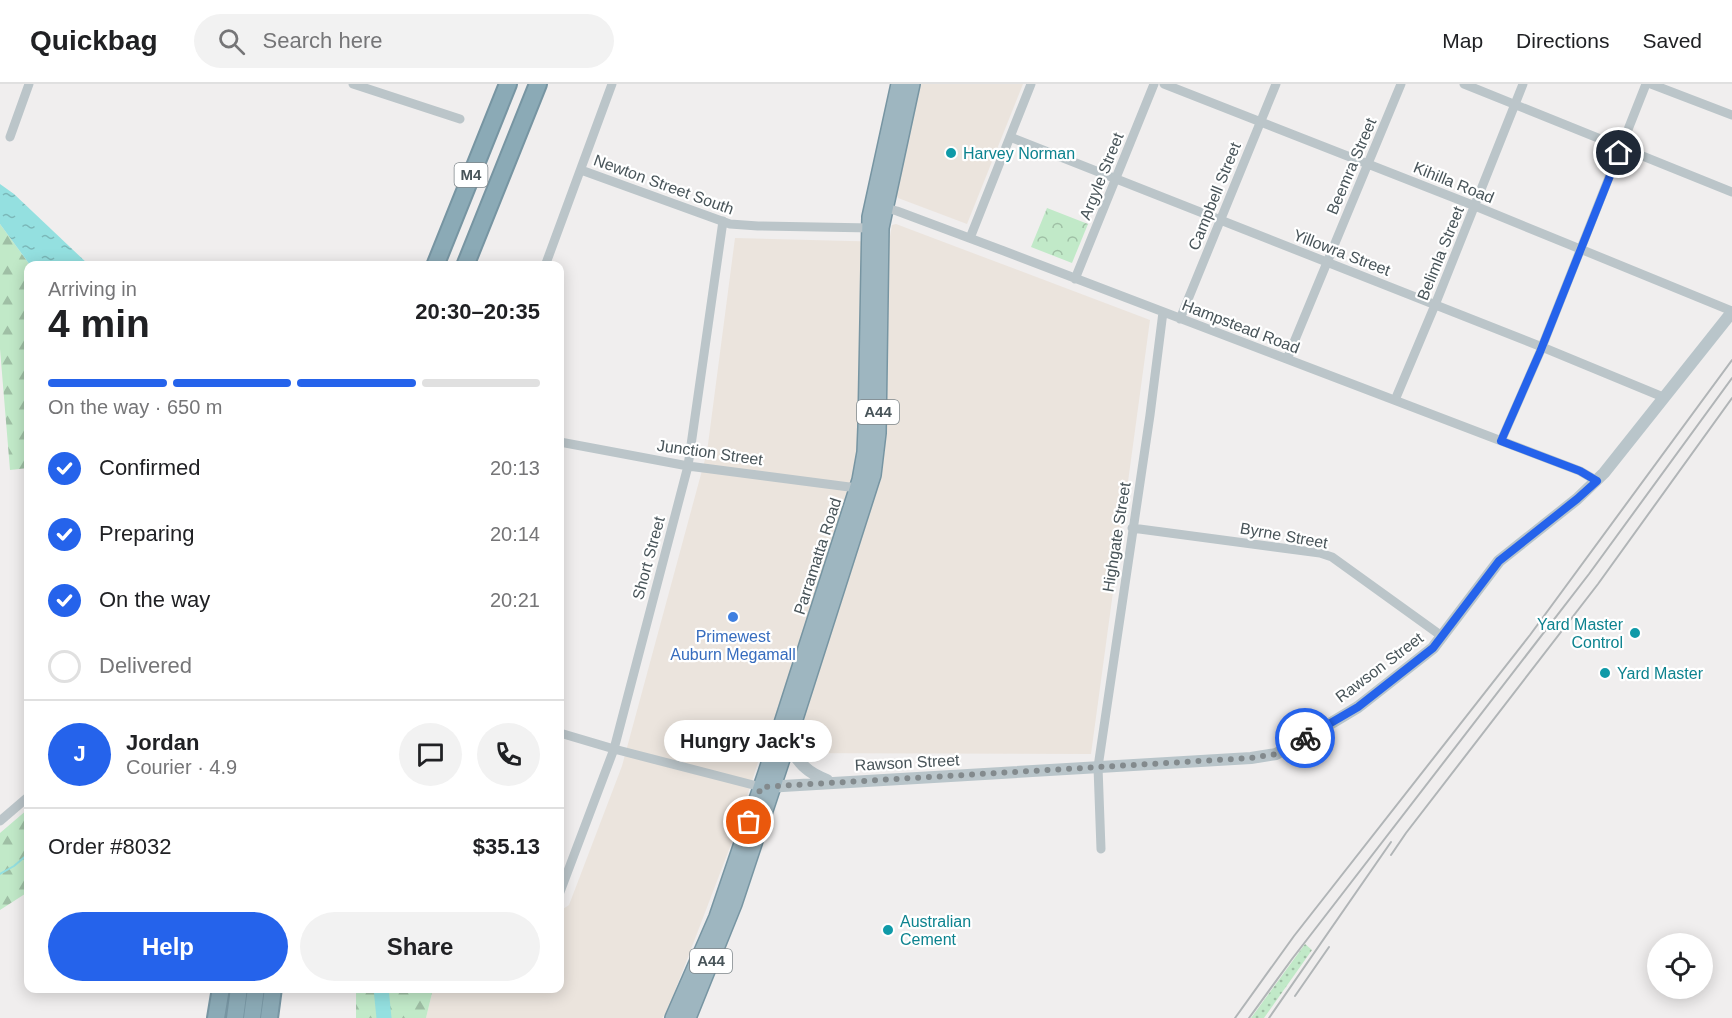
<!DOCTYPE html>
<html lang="en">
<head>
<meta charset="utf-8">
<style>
  body { margin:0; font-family:Helvetica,sans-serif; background:#f2f2f2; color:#202124; height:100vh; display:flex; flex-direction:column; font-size:22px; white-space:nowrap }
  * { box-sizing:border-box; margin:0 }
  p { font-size:20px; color:#757577 }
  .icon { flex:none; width:33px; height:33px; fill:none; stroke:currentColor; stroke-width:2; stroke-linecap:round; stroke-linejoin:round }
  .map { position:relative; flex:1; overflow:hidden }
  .sheet { position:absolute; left:24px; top:177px; width:540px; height:732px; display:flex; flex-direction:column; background:#fff; border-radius:12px; box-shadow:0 3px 15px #0003 }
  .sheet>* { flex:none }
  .tools { position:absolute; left:1647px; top:849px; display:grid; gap:12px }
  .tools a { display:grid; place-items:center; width:66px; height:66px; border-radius:50%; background:#fff; box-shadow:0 3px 15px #0003; font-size:30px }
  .pin { position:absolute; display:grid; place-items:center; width:51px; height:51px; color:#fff; margin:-26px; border:3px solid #fff; border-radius:50%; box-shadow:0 2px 6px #0007 }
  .courier { position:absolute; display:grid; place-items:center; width:60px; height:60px; margin:-30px; border:4px solid #2563eb; border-radius:50%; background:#fff; color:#222; box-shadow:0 2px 8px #0007 }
  .bubble { position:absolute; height:42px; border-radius:21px; background:#fff; box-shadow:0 3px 15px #0003; font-size:20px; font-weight:800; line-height:42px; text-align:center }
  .overview em { font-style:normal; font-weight:800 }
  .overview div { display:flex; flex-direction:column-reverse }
  .overview { display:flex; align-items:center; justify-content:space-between; height:102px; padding:0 24px }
  h1 { font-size:39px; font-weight:800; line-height:45px }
  .bar { display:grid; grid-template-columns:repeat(4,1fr); gap:9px 6px; align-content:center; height:72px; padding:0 24px }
  .bar i { height:8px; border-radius:4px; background:#e0e0e0 }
  .bar .active { background:#2563eb }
  .bar p { grid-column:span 4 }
  .line { display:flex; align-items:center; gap:15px; padding:0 24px; border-top:2px solid #e0e0e0 }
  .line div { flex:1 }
  .round { display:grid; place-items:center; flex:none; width:63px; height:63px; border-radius:32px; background:#f2f2f2 }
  ol { padding:0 24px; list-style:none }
  li { display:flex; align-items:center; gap:18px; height:66px }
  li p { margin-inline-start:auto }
  li .icon { padding:6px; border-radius:50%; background:#2563eb; color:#fff; stroke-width:4 }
  li:last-child { color:#757577 }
  li i { width:33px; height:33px; border:3px solid #e0e0e0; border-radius:50% }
  .primary-button { display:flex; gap:12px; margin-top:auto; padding:12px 24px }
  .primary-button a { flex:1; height:69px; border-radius:36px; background:#2563eb; color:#fff; font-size:24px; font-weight:800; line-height:69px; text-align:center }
  .primary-button a+a { background:#f2f2f2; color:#202124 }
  header { display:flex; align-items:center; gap:36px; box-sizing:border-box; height:84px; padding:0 30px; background:#fff; border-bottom:2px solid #e0e0e0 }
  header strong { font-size:28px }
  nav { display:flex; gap:33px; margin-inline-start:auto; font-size:21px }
  .search { width:420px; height:54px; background:#f2f2f2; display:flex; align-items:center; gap:15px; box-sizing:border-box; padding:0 21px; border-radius:33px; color:#757577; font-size:22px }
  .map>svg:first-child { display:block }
  .commercial { fill:#ebe4dd }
  .grass { fill:url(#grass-dots) }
  .forest { fill:url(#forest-firs) }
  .park { fill:url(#park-crowns) }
  .water { fill:url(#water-ripples) }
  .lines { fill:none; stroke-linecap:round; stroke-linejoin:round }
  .stream { stroke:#94e0e0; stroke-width:2 }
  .river { stroke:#94e0e0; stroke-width:15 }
  .trunk-casing { stroke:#7795a2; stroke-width:18 }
  .motorway-casing { stroke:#7795a2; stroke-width:20 }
  .minor { stroke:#bbc5c9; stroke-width:9 }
  .secondary { stroke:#b9c5ca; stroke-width:12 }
  .trunk { stroke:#9eb6c0; stroke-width:15 }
  .motorway { stroke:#8baab6; stroke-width:16 }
  .rail { stroke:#b1b5b7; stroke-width:2 }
  .done { stroke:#838a8d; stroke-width:6; stroke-dasharray:0 10.8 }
  .route { stroke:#2563eb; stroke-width:8 }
  .culture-dot { fill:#0f9aa8; stroke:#fff; stroke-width:2 }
  .shop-dot { fill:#3f7fe0; stroke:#fff; stroke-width:2 }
  .labels { text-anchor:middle; stroke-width:4.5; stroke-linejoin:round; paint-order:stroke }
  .shield { fill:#fff; stroke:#7f878b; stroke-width:1.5 }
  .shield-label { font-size:15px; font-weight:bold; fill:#485459 }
  .culture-label { font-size:16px; fill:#0d838f; stroke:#fff; text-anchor:start }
  .street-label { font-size:16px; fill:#485459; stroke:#fff }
  .shop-label { font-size:16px; fill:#366cbe; stroke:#fff }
</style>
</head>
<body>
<header>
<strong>Quickbag</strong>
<div class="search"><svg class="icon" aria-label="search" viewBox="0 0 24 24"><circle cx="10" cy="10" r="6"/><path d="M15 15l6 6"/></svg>Search here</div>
<nav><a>Map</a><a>Directions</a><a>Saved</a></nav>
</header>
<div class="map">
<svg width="1732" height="934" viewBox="0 0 1732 934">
  <defs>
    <pattern id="grass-dots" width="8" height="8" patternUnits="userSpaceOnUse" patternTransform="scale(1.5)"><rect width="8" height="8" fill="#c1e9c8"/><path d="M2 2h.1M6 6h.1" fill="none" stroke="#9fbfa5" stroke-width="1.8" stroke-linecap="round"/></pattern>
    <pattern id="forest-firs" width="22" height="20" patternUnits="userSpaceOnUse" patternTransform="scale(1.5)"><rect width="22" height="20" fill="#c1e9c8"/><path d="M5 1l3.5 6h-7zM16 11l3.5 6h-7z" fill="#9fbfa5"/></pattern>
    <pattern id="park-crowns" width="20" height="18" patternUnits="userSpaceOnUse" patternTransform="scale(1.5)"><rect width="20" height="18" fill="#c1e9c8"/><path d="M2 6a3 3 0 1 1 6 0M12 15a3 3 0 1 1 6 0" fill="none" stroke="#9fbfa5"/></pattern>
    <pattern id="water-ripples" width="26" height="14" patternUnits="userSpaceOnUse" patternTransform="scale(1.5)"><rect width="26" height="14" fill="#94e0e0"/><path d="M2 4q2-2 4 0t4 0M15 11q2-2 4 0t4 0" fill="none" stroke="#7bb8b9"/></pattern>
  </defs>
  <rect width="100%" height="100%" fill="#f0eeee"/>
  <path class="commercial" d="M 921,0 L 1023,0 L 967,140 L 898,114 L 896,110 Z
    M 896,140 L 1150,236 L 1091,670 L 761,669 L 735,750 L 667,928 L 662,934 L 426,934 L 433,905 L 560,904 L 560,827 L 569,821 L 622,682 L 707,368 L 735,154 L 889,158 L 892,141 Z"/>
  <path class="grass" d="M 1305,860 L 1312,866 L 1264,934 L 1251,934 Z"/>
  <path class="forest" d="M 0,140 L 30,181 L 28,182 L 28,384 L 10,386 L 0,265 Z
    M 28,725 L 28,808 L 0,826 L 0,749 Z
    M 356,905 L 356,904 L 433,905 L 426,934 L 356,934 Z"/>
  <path class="park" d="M 1047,124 L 1088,140 L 1072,179 L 1031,163 Z"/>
  <path class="water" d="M 0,100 L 14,110 L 89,181 L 30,181 L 0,140 Z"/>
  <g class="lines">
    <path class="stream" d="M 0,790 L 14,782 L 28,770"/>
    <path class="river" d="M 381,904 L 384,934"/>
    <defs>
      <path id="trunk" d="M 673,934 L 717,833 L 766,689 L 860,396 L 865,368 L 866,343 L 870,133 L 899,0
        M 688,934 L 734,820 L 787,660 L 873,391 L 878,349 L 881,144 L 912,0"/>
      <path id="motorway" d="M 435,182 L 508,0
        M 465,182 L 538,0
        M 216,934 L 221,904
        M 235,934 L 239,904
        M 252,934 L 256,904
        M 269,934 L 273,904"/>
    </defs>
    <use href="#trunk" class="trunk-casing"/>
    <use href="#motorway" class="motorway-casing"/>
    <path class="minor" d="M 353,0 L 460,35
      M 1164,0 L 1475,122 L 1732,227
      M 1464,0 L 1732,108
      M 1651,0 L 1732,31
      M 10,53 L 29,0
      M 1010,53 L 1542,263 L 1663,313
      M 581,86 L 730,140 L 758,142 L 872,144
      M 882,123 L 897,127 L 1004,167 L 1580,387 L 1597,397
      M 970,154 L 1031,0
      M 545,182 L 612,0
      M 1075,195 L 1154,0
      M 1180,235 L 1276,0
      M 1287,275 L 1401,0
      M 1395,316 L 1435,221 L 1523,0
      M 1501,357 L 1540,268 L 1646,0
      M 560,358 L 688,382 L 857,404
      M 1132,444 L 1320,469 L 1332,473 L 1443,553
      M 560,649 L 614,665 L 761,703
      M 0,737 L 28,713
      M 1101,765 L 1098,683 L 1150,331 L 1163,228
      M 560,808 L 614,665 L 688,382 L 723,137"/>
    <path class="secondary" d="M 787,660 C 799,679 806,688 827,696
      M 766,703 L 1251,674 L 1276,670 L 1333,638 L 1358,623 L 1433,564 L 1499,477 L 1577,415 L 1604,389 L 1732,228"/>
    <use href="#trunk" class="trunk"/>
    <use href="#motorway" class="motorway"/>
    <path class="rail" d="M 1391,771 L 1406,749 L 1598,500 L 1732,314
      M 1295,912 L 1329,863
      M 1235,934 L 1294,852 L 1530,551 L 1732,276
      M 1249,934 L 1292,875 L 1589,490 L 1732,294
      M 1269,934 L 1391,758"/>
  </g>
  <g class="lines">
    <path class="done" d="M 749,738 L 761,703 L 1251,674 L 1276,670 L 1305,654"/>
    <path class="route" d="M 1305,654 L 1358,623 L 1433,564 L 1499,477 L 1577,415 L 1597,397 L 1580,387 L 1501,357 L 1540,268 L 1619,69"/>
  </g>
  <g class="culture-dot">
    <circle cx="951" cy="69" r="6"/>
    <circle cx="1635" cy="549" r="6"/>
    <circle cx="1605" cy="589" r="6"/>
    <circle cx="888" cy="846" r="6"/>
  </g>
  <circle class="shop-dot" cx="733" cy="533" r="6"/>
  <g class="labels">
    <g class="shield">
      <rect x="454.5" y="79" width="33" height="24" rx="4.5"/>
      <rect x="857" y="316" width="42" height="24" rx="4.5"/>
      <rect x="690" y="865" width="42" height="24" rx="4.5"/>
    </g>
    <g class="shield-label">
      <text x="471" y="96">M4</text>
      <text x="878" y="333">A44</text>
      <text x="711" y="882">A44</text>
    </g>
    <g class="culture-label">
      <text x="963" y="75">Harvey Norman</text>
      <text x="1623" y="546" text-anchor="end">Yard Master<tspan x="1623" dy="18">Control</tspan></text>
      <text x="1617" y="595">Yard Master</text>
      <text x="900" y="843">Australian<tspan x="900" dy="18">Cement</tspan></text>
    </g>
    <g class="street-label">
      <text transform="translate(1351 82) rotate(-67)" y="6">Beemra Street</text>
      <text transform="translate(1101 92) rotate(-68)" y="6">Argyle Street</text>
      <text transform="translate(1454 98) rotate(22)" y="6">Kihilla Road</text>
      <text transform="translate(664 100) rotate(20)" y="6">Newton Street South</text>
      <text transform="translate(1214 112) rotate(-68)" y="6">Campbell Street</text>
      <text transform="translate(1342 168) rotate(21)" y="6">Yillowra Street</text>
      <text transform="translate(1440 169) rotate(-68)" y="6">Belimla Street</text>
      <text transform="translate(1241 242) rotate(21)" y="6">Hampstead Road</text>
      <text transform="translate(710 368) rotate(8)" y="6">Junction Street</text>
      <text transform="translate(1284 451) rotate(10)" y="6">Byrne Street</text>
      <text transform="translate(1116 453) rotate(-81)" y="6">Highgate Street</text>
      <text transform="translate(817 472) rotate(-72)" y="6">Parramatta Road</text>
      <text transform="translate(648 474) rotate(-75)" y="6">Short Street</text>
      <text transform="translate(1379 583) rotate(-37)" y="6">Rawson Street</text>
      <text transform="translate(907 678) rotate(-3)" y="6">Rawson Street</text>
    </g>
    <g class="shop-label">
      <text x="733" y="558">Primewest<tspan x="733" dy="18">Auburn Megamall</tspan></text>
    </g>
  </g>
</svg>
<div class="tools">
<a><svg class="icon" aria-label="locate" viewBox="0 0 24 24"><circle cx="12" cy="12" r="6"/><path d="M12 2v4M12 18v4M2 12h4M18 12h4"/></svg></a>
</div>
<div class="pin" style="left:749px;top:738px;background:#ea580c"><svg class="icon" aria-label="bag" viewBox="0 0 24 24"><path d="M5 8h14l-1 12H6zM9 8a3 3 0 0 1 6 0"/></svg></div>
<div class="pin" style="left:1619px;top:69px;background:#1f2937"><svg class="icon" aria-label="home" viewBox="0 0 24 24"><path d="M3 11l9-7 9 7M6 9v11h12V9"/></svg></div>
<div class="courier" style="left:1305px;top:654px"><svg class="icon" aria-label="bike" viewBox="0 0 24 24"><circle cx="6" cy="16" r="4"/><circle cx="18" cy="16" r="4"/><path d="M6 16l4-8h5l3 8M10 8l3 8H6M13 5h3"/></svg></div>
<div class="bubble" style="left:664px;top:636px;width:168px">Hungry Jack's</div>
<section class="sheet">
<div class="overview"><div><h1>4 min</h1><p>Arriving in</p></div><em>20:30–20:35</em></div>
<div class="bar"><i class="active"></i><i class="active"></i><i class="active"></i><i></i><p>On the way · 650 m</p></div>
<ol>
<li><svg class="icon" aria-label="check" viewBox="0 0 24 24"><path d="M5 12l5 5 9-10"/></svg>Confirmed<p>20:13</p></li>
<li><svg class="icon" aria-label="check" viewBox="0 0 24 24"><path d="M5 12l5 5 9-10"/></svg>Preparing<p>20:14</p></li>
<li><svg class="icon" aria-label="check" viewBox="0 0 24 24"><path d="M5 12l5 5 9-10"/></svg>On the way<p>20:21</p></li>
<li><i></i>Delivered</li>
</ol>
<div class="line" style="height:108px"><b class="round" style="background:#2563eb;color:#fff">J</b><div><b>Jordan</b><p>Courier · 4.9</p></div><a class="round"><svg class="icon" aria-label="chat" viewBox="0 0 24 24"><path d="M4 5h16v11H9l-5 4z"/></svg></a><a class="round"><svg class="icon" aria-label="phone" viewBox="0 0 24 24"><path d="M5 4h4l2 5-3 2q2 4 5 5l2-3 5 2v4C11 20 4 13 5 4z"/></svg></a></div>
<div class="line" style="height:78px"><div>Order #8032</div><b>$35.13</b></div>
<div class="primary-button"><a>Help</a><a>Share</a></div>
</section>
</div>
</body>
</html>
